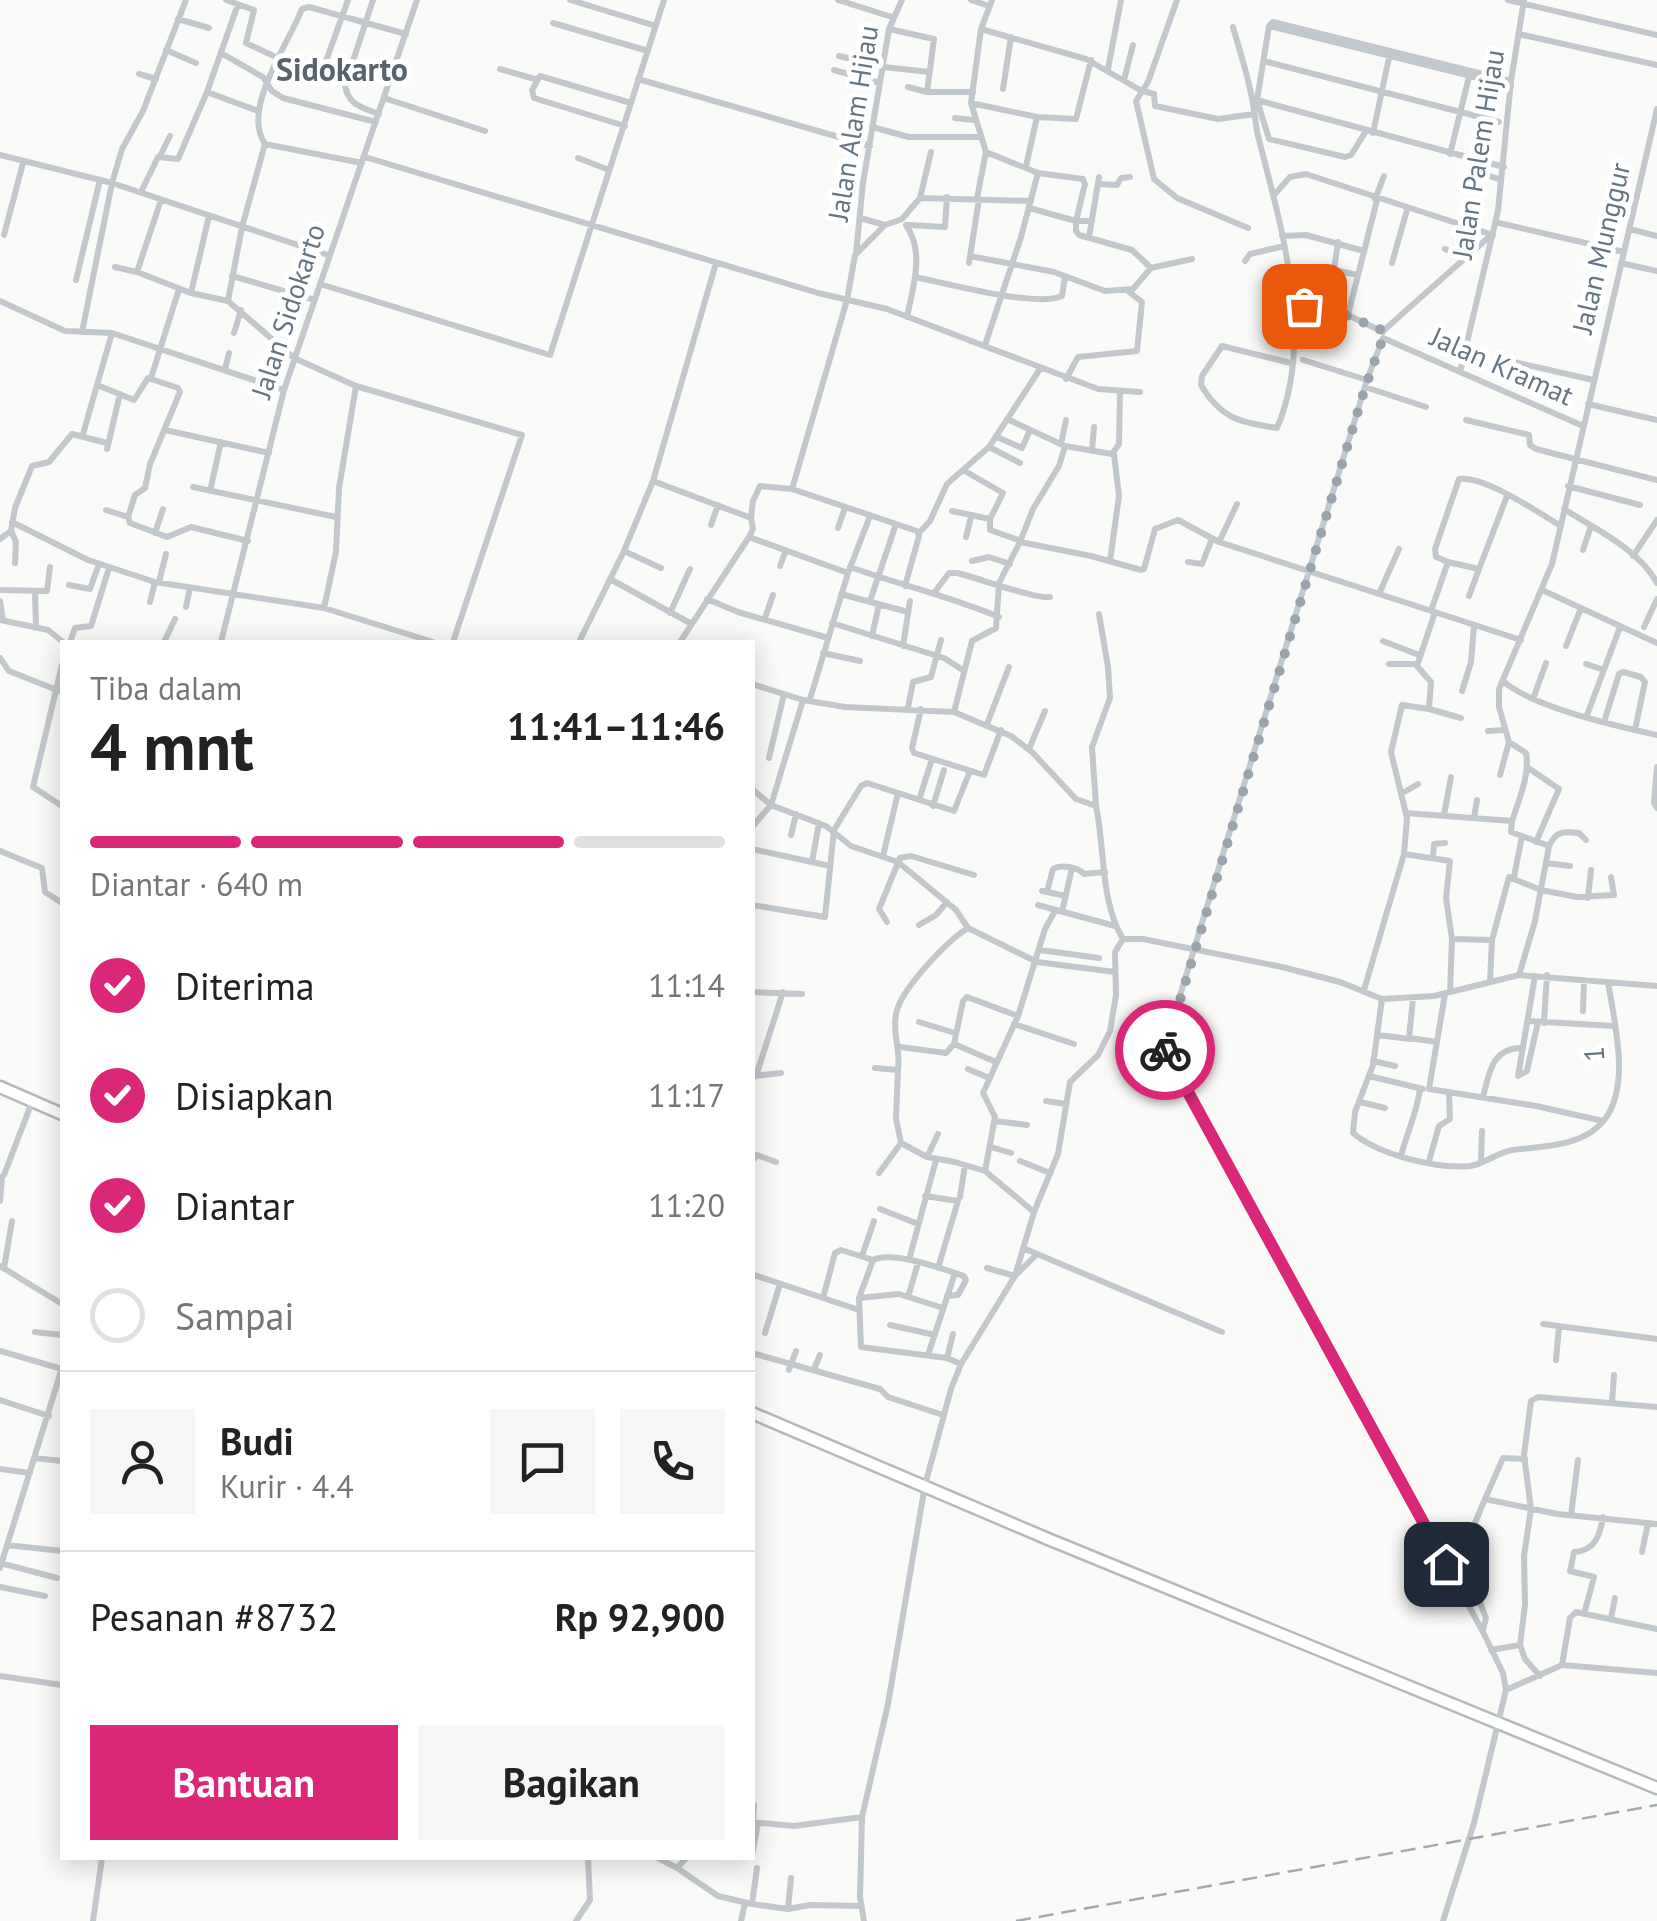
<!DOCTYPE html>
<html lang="id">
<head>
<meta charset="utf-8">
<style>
  body { margin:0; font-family:"PT Sans",sans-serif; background:#f6f6f6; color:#222; height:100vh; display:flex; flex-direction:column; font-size:38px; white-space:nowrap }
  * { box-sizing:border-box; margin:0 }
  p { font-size:32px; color:#767676 }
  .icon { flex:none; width:55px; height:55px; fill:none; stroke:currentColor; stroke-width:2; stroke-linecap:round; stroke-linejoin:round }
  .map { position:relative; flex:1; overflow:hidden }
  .side { position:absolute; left:60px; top:640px; width:695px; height:1220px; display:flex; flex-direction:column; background:#fff; border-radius:0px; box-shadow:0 5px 25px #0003 }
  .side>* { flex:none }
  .pin { position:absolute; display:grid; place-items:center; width:85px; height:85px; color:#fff; margin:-42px; border-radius:20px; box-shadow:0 5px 15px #0006 }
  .courier { position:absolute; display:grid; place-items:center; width:100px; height:100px; margin:-50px; border:8px solid #db2777; border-radius:50%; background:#fff; color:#222; box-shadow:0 2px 12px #0007 }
  .summary em { font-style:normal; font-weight:600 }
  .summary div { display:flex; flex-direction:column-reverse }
  .summary { display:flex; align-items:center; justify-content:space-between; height:170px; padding:0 30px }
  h1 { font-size:65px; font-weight:600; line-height:75px }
  .bar { display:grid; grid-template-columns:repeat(4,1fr); gap:15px 10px; align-content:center; height:120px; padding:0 30px }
  .bar i { height:12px; border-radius:8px; background:#e0e0e0 }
  .bar .current { background:#db2777 }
  .bar p { grid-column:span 4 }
  .line { display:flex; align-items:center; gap:25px; padding:0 30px; border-top:2px solid #e0e0e0 }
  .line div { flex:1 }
  .round { display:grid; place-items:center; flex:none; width:105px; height:105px; border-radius:0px; background:#f6f6f6 }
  ol { padding:0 30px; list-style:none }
  li { display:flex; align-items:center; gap:30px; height:110px }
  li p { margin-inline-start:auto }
  li .icon { padding:10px; border-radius:50%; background:#db2777; color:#fff; stroke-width:4 }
  li:last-child { color:#767676 }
  li i { width:55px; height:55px; border:5px solid #e0e0e0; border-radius:50% }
  .action { display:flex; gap:20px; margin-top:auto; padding:20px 30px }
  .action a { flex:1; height:115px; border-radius:0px; background:#db2777; color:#fff; font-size:40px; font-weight:600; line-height:115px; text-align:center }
  .action a+a { background:#f6f6f6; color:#222 }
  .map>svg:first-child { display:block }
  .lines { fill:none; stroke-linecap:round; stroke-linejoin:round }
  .secondary-casing { stroke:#b3babf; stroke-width:15 }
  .street { stroke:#c3c8cc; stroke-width:6 }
  .secondary { stroke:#fff; stroke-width:10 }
  .rail { stroke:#a2aab0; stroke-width:2.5; stroke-dasharray:15 8; stroke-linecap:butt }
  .street-bridge { stroke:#c3c8cc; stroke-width:6 }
  .done { stroke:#99a4ac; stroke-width:10; stroke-dasharray:0 18 }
  .route { stroke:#db2777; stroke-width:12 }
  .labels { text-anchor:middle; stroke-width:10; stroke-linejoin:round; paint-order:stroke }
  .street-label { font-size:28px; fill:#657683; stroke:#fff }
  .quarter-label { font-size:32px; font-weight:bold; fill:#57646e; stroke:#fff }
</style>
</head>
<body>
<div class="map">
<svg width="1657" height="1921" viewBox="0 0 1657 1921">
  <rect width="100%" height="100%" fill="#fafaf8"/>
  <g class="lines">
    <defs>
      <path id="secondary" d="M 0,1087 L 62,1114
        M 752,1413 L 1048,1539 L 1657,1788"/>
    </defs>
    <use href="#secondary" class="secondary-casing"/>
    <path class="street" d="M 226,0 L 254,10 L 246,43 L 280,59
      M 373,0 L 345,85 C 348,105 361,107 379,114
      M 570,0 L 656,26
      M 838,0 L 892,17
      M 971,0 L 989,6
      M 1177,0 L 1148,82 L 1136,101 L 1154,179 L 1177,198 L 1248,228
      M 1508,0 L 1657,35
      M 178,19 L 209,28
      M 553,23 L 648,51
      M 1269,26 L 1257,100 L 1504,167
      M 1269,26 L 1273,22 L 1511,81
      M 1269,26 L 1511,86
      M 1233,27 C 1239,49 1247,72 1251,94 C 1255,110 1255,125 1259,140 C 1282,229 1315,340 1277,428 C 1240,422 1221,419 1201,385 L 1202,376 L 1222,346 L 1291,363
      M 889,29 L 934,39 L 927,92
      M 981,29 L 1086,59 L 1140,90
      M 1519,34 L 1657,65
      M 166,50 L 196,63
      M 221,53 L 263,77 L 272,91 L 283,98 L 376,122
      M 839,56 L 884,67 L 930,72
      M 1264,61 L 1499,122
      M 500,69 L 535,79
      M 1108,69 L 1121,0
      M 834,70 L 880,83
      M 322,72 L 348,0
      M 139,74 L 156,79
      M 638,79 L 870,146
      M 1124,80 L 1133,45
      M 908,87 L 927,92 L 973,92
      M 1003,89 L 1011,37
      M 207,92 L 258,111
      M 1154,94 L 1155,106 L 1160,107 L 1218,119 L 1254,114
      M 384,98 L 485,131
      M 1257,100 L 1269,139 L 1345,157 L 1351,155 L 1366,131
      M 971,103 L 1037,117 L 1076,119 L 1091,60
      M 955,118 L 974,120
      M 625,126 L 534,98 L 532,90 L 540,76 L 631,103
      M 872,127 L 909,137 L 979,137
      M 1373,133 L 1390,53
      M 265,144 L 362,163
      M 986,152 L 1038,173 L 1083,179 L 1085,184 L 1076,221 L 1092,221
      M 1450,154 L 1469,77
      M 0,155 L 112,183 L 328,255
      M 160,156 L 170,136
      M 365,157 L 818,293 L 887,309 L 1098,389 L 1140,392
      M 578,158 L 609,170
      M 1026,166 L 1037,117
      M 1476,171 L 1501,180
      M 1098,184 L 1117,185 L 1121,178 L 1130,177
      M 141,192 L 158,157 L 178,159 L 207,92 L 238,4
      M 1274,195 L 1290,177 L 1306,174 L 1493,235
      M 920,198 L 931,152
      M 977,198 L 986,152 L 971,103 L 981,29 L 992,0
      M 1375,199 L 1384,176
      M 1029,208 L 1076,221 L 1076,231 L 1079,235 L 1132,250 L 1151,268 L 1192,259
      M 860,218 L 885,225
      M 1495,222 L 1624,252
      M 906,225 C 925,252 913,287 907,317
      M 908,225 L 945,227 L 947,197
      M 1630,229 L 1657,236
      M 4,235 L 23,163
      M 1282,236 L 1306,235 L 1364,251
      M 1089,237 L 1099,177
      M 1445,249 L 1466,258
      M 856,254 L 863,183 L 889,29 L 902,0
      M 970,256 L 1054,272 L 1105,291 L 1133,289 L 1151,268
      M 1245,261 L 1250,254 L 1284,246
      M 969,263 L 979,199
      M 1392,263 L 1407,210
      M 1621,263 L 1657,271
      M 115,267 L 137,272 L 191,293 L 228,301 L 294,358 L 356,386 L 522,435 L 453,642
      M 1334,270 L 1338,242
      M 137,272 L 161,200
      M 232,276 L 315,300
      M 915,277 C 946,283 1036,308 1062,296 L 1065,276
      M 76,280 L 100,180
      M 320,284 L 550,355 L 664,0
      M 191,293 L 209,216
      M 0,301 L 65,331 L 112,333
      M 228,301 L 242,227 L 265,144 C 241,109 288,45 302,9 L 309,7 L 406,34
      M 1295,307 L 1348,315 L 1383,332
      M 1326,311 L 1334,270 L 1358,275
      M 1348,315 L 1377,200
      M 1276,331 L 1292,334
      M 1383,331 L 1490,236
      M 82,332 L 112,183 L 122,149 L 143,111 L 186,0
      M 234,333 L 241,310
      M 985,345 L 1021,237 L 1038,173
      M 1303,360 L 1367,380
      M 1514,362 L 1593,380
      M 225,369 L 229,353
      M 1460,372 L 1498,211 L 1511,81 L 1524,0
      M 151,378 L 179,289
      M 1066,379 L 1078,357 L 1137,351 L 1142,302 L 1128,291
      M 97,385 L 134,400 L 148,378 L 178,388 L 180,392 L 150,464 L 145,488 L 135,495 L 128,517
      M 1365,387 L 1426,407
      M 1588,404 L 1657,420
      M 1007,419 L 1065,446 L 1112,454 L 1119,444 L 1120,391
      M 1466,420 L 1529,435 L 1530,445 L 1536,449 L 1657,480
      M 165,430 L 269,453
      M 83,434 L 112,333 L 284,390
      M 997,437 L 1022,448 L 1030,430
      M 1061,444 L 1066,420
      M 989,447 L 1020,463
      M 107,449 L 120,394
      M 1092,451 L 1094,427
      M 963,470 L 1003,493 L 990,519 L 990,530 L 1021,541
      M 653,481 L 751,518 L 753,501 L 760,486 L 792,489 L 847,300 L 855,255 L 885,225 L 902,219 L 920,198 L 1031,201
      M 1568,486 L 1640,505
      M 193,487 L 336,517
      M 792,489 L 917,531 L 919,536 L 905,586
      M 210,491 L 221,442
      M 1564,509 C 1595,529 1639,549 1657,583
      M 106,510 L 128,517 L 130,523 L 167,537 L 191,527 L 248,541
      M 952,511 L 990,519
      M 12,522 L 88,560 L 155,582 L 324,608 L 433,642
      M 711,525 L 718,505
      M 838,528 L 845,508
      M 11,531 L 16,542 L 15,563
      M 155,533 L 163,509
      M 919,533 L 930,521 L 947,484 L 989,447 L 1040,369
      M 749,537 L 848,573
      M 966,537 L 971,517
      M 0,539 L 11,531 L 15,508 L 32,466 L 49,462 L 72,434 L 107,443
      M 1020,542 L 1091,556 L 1141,570 L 1144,569 L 1155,529 L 1178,520 L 1219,542 L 1521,640
      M 1219,542 L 1237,504
      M 1583,550 L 1591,526
      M 624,551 L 661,568
      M 1633,556 L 1657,520
      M 972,561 L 989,557 L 1010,564
      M 1110,561 L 1119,496 L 1114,454
      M 1188,562 L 1202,564 L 1212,539
      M 1448,562 L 1479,569 L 1507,496
      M 780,566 L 786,550
      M 850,567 C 900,585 950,596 999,617
      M 610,579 L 690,623
      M 159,582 L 166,554
      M 69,585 L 90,589 L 99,564
      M 0,590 L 47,591 L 50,567
      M 1542,590 L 1657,643
      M 35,591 L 36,627
      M 934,593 L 949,573 L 957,573 C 975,577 1038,600 1050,597
      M 841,594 L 908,612
      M 1379,594 L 1399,549
      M 1469,596 L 1479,569
      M 707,599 L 738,612 L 828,638
      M 0,601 L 3,620
      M 870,601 L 896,524
      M 150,602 L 155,582
      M 186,607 L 190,588
      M 324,608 L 336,552 L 339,488 L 356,386
      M 1431,611 L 1448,562 L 1436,557 L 1435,549 L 1459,479 C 1486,476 1537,512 1561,526
      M 1435,612 L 1417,666 L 1431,682 L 1429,709 L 1461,718
      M 670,613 L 690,569
      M 765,618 L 773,595
      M 0,620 L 48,630 L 63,642
      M 832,623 L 944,658 L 964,671
      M 1644,627 L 1657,599
      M 872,636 L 879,604
      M 1383,641 L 1419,655
      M 70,642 L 75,628 L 91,626 L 109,568
      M 164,642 L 175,619
      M 221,642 L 284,390 L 417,0
      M 579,642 L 624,551 L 653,481 L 716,263
      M 680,642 L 749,537 L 753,529 L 751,518
      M 903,646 L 910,601
      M 1566,646 L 1581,608
      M 823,653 L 860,661
      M 0,658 L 9,671 L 62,692
      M 1389,664 L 1417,664
      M 1586,664 L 1604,670
      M 62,665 L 33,787 L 62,806
      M 1504,682 C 1536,708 1616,726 1657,735
      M 752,684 L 803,700 L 845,707 L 954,712 L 1011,736 L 1032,752 L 1076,799 L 1096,806 C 1105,848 1100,901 1123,939
      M 1462,691 L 1471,662 L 1474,625
      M 810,699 L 848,573 L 870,516
      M 1533,699 L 1546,663
      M 908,708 L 913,682 L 931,677 L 941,640
      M 921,709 L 912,748 L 914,753 L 984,775 L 1001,730
      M 954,712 L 972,641 L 996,628 L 999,583 L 1020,542 L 1033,509 L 1059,466 L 1065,446
      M 1587,715 L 1620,627
      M 1604,722 L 1619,674 L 1623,672 L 1641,677 L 1645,682 L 1635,730
      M 987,724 L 1009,667
      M 1488,731 L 1505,730
      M 1029,749 L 1045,711
      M 769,758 L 784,694
      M 1527,767 L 1559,789 L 1536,842
      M 1657,767 L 1654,803 L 1657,808
      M 1500,775 L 1509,742
      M 752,789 L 771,805 L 826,826 L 851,846 L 898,862 L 956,910 L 968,928 L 1037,962 L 1115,972
      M 1401,794 L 1418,784
      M 919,800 L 932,759
      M 933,806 L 944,770
      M 1096,806 L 1092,747 L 1110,698 L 1108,667 L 1099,614
      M 1406,813 L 1512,821 C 1519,799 1530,775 1526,753 L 1509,742 L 1499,707 L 1499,689 L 1552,564 L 1657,109
      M 1444,815 L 1451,777
      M 1474,818 L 1477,800
      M 1512,821 L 1511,832 L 1549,846 L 1535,921 L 1519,975
      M 752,827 L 771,805 L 803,700
      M 791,835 L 796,814
      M 1549,846 C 1556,831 1563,831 1579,833 L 1586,840
      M 752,849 L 830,866
      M 0,851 L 42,868 L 45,892 L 62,903
      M 1404,854 L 1450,861 L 1446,898 L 1452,939 L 1450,992
      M 883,856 L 898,793
      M 1433,857 L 1434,844 L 1445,843
      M 812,862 L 819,823
      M 1546,863 L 1570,866
      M 1514,877 L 1522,836
      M 1042,891 L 1066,896
      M 1047,892 L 1053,869 C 1061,864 1078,867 1084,874 L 1105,872
      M 1588,898 L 1591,870
      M 752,905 L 825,917 L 834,830 L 861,786 L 867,783 L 954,811 L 970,771
      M 1038,905 L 1115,926
      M 1062,912 L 1072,868
      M 887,922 L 879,909 L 900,858 L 911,856 L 974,875
      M 919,925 L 936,915 L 947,902
      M 1123,939 L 1143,939 L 1282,967 L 1340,982 L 1382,999 L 1434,996 L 1519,975 L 1657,986
      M 1452,939 L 1492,940 L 1509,877 L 1541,890 L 1577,897 L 1614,895 L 1611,877
      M 1040,950 L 1099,958
      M 1535,976 L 1518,1076 L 1527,1071 L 1538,1022
      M 1490,981 L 1492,940
      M 1364,990 L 1404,854 L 1407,818 L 1391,752 L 1402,705 L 1429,709
      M 752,992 L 802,994
      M 1445,994 L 1429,1089 L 1536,1106 L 1603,1121
      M 1413,998 L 1409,1038 L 1437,1042
      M 1382,999 L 1373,1065 L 1355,1112 L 1353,1133 C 1379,1155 1436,1169 1470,1166 C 1485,1164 1497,1152 1513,1150 C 1544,1146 1584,1147 1605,1119 C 1631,1084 1614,1021 1608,982
      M 1583,1011 L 1584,980
      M 1528,1021 L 1614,1026
      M 919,1022 L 955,1033
      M 1544,1023 L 1547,975
      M 1014,1024 L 1074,1044
      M 1378,1035 L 1410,1039
      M 900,1047 L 946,1053 L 954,1044
      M 1373,1061 L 1395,1066
      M 996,1062 L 954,1044 L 963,1001 L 967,997 L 1018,1016
      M 875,1068 L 898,1070 L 896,1118 L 901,1143 L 927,1157 L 955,1162 L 985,1171 L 1034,1212
      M 968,1069 L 989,1078
      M 898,1070 C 901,1050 892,1033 896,1014 C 900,990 947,941 968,928
      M 754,1076 L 781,1073
      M 756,1076 L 783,992
      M 1369,1076 L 1423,1089
      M 1483,1097 C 1489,1073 1492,1047 1523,1048
      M 1046,1101 L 1066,1104
      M 1360,1102 L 1385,1108
      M 995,1121 L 1027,1125
      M 991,1147 L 1011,1153
      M 1401,1156 C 1407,1132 1417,1113 1420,1089
      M 927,1157 L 938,1134
      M 752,1161 L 757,1155 L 776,1162
      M 1020,1161 L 1050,1173
      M 1429,1161 L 1439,1126 L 1450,1119 L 1449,1092
      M 1481,1162 L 1482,1131
      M 985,1171 L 995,1117 L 983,1093 L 1018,1016 L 1045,929 L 1055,911
      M 879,1173 L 901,1143
      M 0,1178 L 4,1175 L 32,1102
      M 925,1196 L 958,1201 L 938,1268
      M 960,1197 L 965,1165
      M 0,1201 L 2,1177
      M 880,1209 L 918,1224
      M 1023,1248 L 1222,1332
      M 862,1256 L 874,1221
      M 873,1260 L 859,1298 L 861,1347 L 947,1358 L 961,1364
      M 909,1260 L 936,1160
      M 0,1266 L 62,1304
      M 4,1268 L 12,1221
      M 987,1268 L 1015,1276 L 1037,1254
      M 754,1275 L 859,1310
      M 908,1297 L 918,1263
      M 823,1298 L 835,1253 L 841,1250 L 873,1260 C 892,1250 943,1269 964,1276 L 966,1280 L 958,1295 L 947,1296
      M 859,1298 L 899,1294 L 943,1308
      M 1543,1324 L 1657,1339
      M 890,1325 L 935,1335
      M 35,1332 L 62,1335
      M 765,1333 L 780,1284
      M 0,1351 L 62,1369
      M 752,1353 L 880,1389 L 888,1397 L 943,1415
      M 928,1355 L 955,1273
      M 947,1358 L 953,1334
      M 1556,1360 L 1559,1326
      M 814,1369 L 820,1355
      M 789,1370 L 796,1351
      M 0,1400 L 49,1416
      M 1612,1403 L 1614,1375
      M 34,1458 L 62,1461
      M 0,1469 L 30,1473
      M 1485,1499 L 1503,1458 L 1525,1459
      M 1571,1515 L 1578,1460
      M 7,1545 L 62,1551
      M 1642,1552 L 1648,1523
      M 0,1563 L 57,1578
      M 0,1568 L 62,1368
      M 0,1587 L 45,1596
      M 1584,1614 L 1594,1577 L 1570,1571 L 1574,1552 C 1595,1551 1600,1535 1603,1517
      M 1611,1618 L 1615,1598
      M 1483,1630 L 1486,1618 L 1463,1559 L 1464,1549 L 1485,1499 L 1557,1514 L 1657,1524
      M 1491,1650 L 1520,1645
      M 1562,1665 L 1570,1618 L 1576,1612 L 1657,1629
      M 0,1676 L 62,1685
      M 1540,1676 L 1525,1659 L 1520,1645 L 1525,1605 L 1524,1556 L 1531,1509 L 1524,1455 L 1531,1401 L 1538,1397 L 1657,1407
      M 1506,1690 L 1562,1665 L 1657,1673
      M 752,1822 L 794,1826 L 862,1817
      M 753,1823 L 754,1805
      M 752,1855 L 758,1823
      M 658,1858 L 677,1868 L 686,1858
      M 677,1868 L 718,1896 L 752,1904
      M 757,1868 L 752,1904 L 788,1909 L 810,1905 L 861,1906
      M 788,1909 L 791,1878
      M 93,1921 L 102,1858
      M 576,1921 L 590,1900 L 588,1858
      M 741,1921 L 745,1903
      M 864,1921 L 860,1897 L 862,1817 L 888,1704 L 925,1485 L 951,1389 L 961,1364 L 1015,1276 L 1034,1212 L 1058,1154 L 1070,1082 L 1098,1055 L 1110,1031 L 1116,995 L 1115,952 L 1123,939
      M 1443,1921 L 1474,1823 L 1506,1690 L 1503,1673 L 1483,1632 L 1164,1048 L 1367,380 L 1383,338 L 1583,426"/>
    <use href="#secondary" class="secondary"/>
    <path class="rail" d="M 1016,1921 L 1657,1805"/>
    <path class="street-bridge" d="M 1140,90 L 1154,94"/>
  </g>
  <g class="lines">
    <path class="done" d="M 1165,1050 L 1365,388 L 1383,338 L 1384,331 L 1348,316 L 1304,306"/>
    <path class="route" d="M 1165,1050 L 1446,1564"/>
  </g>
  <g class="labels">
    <g class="street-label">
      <text transform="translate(853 123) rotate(-81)" y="10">Jalan Alam Hijau</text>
      <text transform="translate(1478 154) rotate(-81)" y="10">Jalan Palem Hijau</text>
      <text transform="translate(1601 248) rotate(-77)" y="10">Jalan Munggur</text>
      <text transform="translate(288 311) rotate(-72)" y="10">Jalan Sidokarto</text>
      <text transform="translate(1502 366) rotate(24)" y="10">Jalan Kramat</text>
      <text transform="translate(1594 1054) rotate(-94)" y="10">1</text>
    </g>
    <g class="quarter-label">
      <text x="342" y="81">Sidokarto</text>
    </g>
  </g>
</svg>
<div class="pin" style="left:1304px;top:306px;background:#ea580c"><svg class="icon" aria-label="bag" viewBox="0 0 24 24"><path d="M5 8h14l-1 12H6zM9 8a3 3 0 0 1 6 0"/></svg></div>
<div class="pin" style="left:1446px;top:1564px;background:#1f2937"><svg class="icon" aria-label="home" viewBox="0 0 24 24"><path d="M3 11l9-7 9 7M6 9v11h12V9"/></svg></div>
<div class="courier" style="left:1165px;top:1050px"><svg class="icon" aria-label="bike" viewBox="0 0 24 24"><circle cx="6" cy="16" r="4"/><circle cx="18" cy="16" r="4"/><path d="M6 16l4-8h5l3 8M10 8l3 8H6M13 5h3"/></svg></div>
<section class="side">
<div class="summary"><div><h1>4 mnt</h1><p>Tiba dalam</p></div><em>11:41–11:46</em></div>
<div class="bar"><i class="current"></i><i class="current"></i><i class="current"></i><i></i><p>Diantar · 640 m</p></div>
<ol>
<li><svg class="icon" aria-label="check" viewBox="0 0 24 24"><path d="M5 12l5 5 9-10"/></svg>Diterima<p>11:14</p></li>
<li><svg class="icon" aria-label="check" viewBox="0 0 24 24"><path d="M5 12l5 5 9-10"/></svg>Disiapkan<p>11:17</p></li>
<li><svg class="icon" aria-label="check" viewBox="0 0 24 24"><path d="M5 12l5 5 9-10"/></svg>Diantar<p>11:20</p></li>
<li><i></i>Sampai</li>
</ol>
<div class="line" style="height:180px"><a class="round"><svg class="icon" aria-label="person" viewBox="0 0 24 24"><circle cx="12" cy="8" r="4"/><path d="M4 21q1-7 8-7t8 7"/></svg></a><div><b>Budi</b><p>Kurir · 4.4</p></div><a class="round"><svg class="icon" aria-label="chat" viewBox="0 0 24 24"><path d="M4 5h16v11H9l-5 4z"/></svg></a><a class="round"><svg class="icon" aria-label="phone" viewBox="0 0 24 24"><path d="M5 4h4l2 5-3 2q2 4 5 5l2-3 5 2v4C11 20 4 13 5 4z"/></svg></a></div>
<div class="line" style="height:130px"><div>Pesanan #8732</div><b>Rp 92,900</b></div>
<div class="action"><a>Bantuan</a><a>Bagikan</a></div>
</section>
</div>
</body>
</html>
